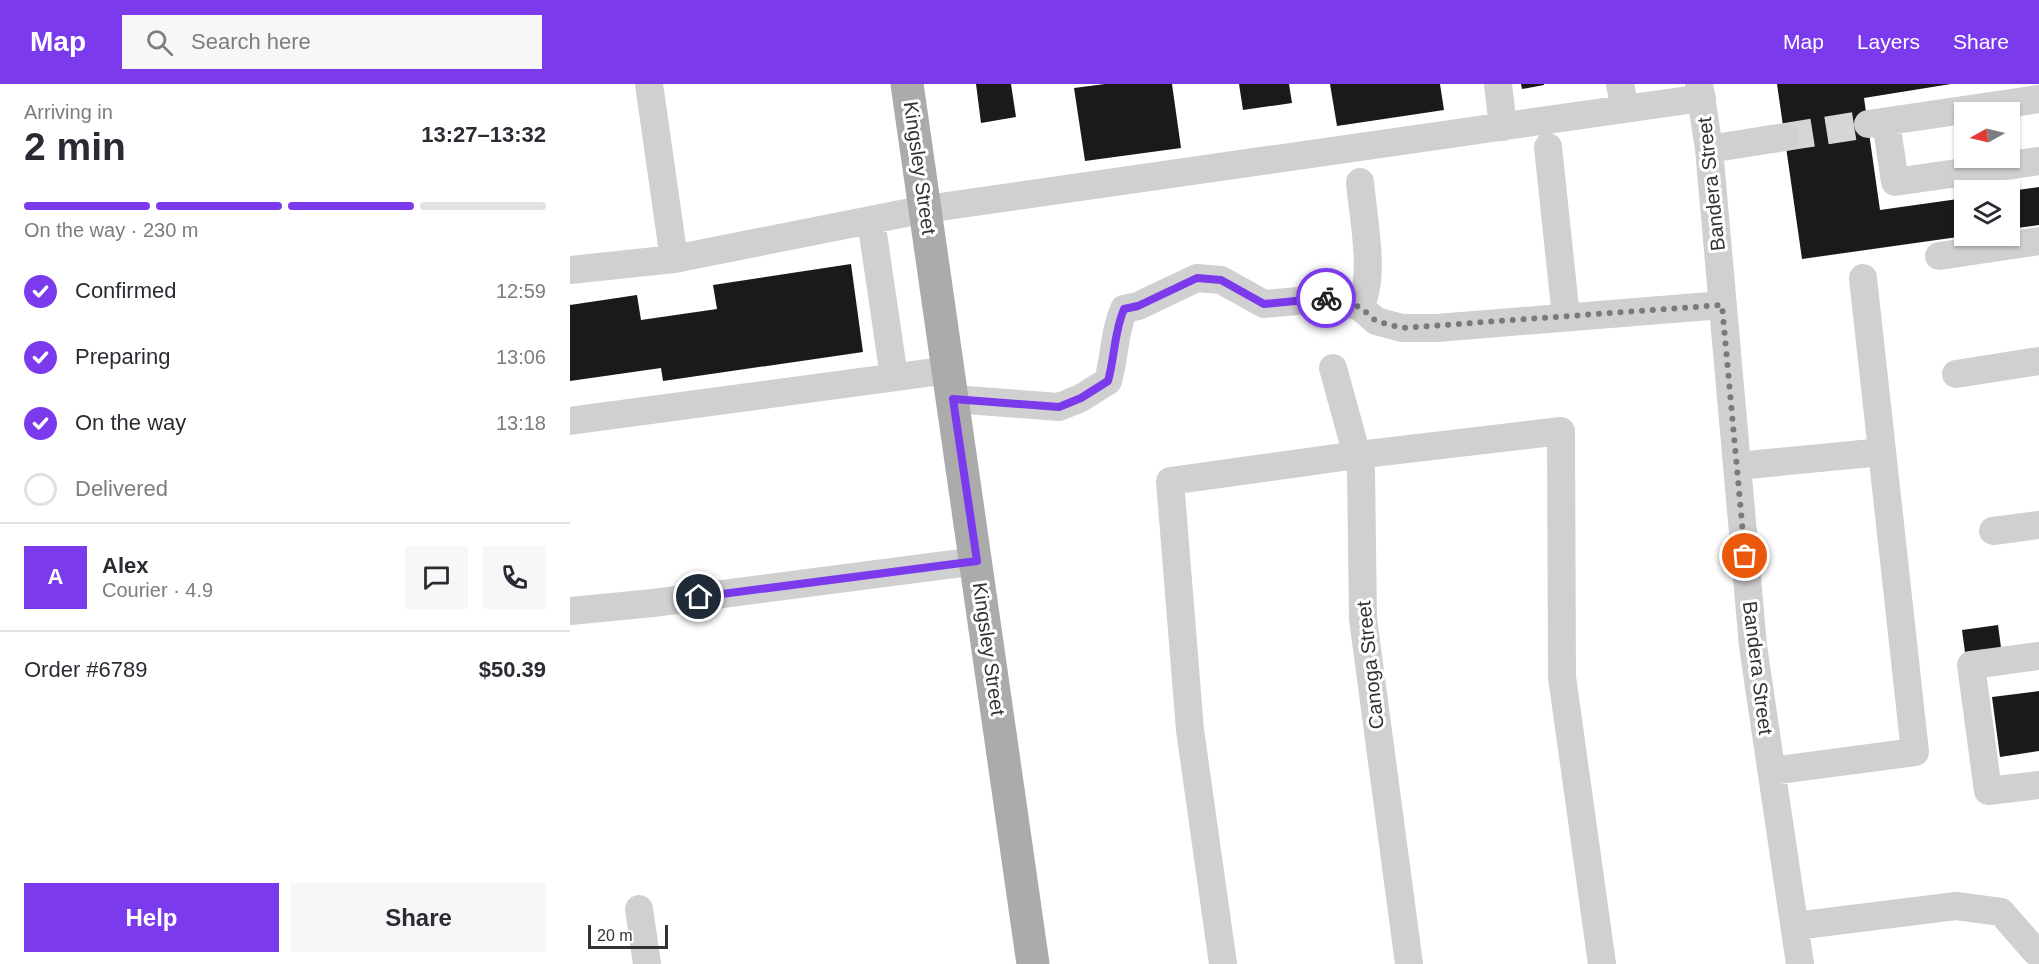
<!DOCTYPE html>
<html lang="en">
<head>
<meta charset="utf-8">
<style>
  body { margin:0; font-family:Helvetica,sans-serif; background:#f7f7f7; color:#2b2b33; height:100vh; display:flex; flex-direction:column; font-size:22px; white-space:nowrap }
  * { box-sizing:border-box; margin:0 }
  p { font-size:20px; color:#7c7c81 }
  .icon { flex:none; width:33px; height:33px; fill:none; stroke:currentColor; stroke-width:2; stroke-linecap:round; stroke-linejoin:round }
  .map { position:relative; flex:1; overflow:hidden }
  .drawer { display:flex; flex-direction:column; background:#fff; width:570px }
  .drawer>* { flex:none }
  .needle { width:39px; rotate:262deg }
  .controls { position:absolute; left:1384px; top:18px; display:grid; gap:12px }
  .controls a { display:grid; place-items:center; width:66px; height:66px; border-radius:0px; background:#fff; box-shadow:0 2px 4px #0004; font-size:30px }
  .scale { position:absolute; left:18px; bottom:15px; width:80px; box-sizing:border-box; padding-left:6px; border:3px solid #333; border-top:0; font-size:16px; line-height:21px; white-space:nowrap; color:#333; -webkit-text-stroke:4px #fff; paint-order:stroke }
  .pin { position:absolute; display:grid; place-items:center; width:51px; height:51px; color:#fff; margin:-26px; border:3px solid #fff; border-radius:50%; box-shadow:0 2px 6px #0007 }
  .courier { position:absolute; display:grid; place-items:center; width:60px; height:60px; margin:-30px; border:4px solid #7c3aed; border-radius:50%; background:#fff; color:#222; box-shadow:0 2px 8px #0007 }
  .overview em { font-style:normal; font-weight:600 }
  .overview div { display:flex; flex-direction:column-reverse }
  .overview { display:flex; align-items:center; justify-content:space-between; height:102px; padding:0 24px }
  h1 { font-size:39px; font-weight:600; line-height:45px }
  .bar { display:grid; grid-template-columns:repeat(4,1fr); gap:9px 6px; align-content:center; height:72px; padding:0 24px }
  .bar i { height:8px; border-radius:4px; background:#e1e1e2 }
  .bar .on { background:#7c3aed }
  .bar p { grid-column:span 4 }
  .line { display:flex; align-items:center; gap:15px; padding:0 24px; border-top:2px solid #e1e1e2 }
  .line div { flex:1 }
  .round { display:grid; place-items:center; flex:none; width:63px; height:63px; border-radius:0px; background:#f7f7f7 }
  ol { padding:0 24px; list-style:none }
  li { display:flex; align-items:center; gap:18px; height:66px }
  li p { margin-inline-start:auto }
  li .icon { padding:6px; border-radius:50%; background:#7c3aed; color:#fff; stroke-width:4 }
  li:last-child { color:#7c7c81 }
  li i { width:33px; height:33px; border:3px solid #e1e1e2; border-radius:50% }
  .primary-button { display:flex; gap:12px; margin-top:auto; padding:12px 24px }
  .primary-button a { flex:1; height:69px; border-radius:0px; background:#7c3aed; color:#fff; font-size:24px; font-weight:600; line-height:69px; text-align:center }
  .primary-button a+a { background:#f7f7f7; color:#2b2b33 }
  header { display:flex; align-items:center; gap:36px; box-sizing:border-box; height:84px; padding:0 30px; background:#7c3aed; color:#fff }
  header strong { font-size:28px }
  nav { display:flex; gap:33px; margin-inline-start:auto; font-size:21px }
  .search { width:420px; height:54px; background:#f7f7f7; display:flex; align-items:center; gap:15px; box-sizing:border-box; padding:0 21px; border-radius:0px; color:#7c7c81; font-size:22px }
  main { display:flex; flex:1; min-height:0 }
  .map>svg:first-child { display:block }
  .building { fill:#1a1a1a }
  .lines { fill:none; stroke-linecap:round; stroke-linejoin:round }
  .minor-tunnel { stroke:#d6d6d6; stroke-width:28; stroke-dasharray:28 14; stroke-linecap:butt }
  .minor { stroke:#d0d0d0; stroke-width:28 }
  .major { stroke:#ababab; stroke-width:33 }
  .done { stroke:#7a7a7a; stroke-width:6; stroke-dasharray:0 10.8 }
  .route { stroke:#7c3aed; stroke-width:8 }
  .labels { text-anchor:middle; stroke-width:6; stroke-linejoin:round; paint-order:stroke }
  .street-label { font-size:20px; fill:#333; stroke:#fff }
</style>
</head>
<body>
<header>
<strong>Map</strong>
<div class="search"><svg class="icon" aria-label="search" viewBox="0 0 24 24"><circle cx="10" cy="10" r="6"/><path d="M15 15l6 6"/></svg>Search here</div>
<nav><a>Map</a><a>Layers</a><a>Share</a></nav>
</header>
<main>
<section class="drawer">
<div class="overview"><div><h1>2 min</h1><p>Arriving in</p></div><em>13:27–13:32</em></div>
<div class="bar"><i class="on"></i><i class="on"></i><i class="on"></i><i></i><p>On the way · 230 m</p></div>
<ol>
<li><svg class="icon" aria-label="check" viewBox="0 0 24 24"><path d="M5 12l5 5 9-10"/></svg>Confirmed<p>12:59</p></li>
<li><svg class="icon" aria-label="check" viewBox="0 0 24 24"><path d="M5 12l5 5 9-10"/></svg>Preparing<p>13:06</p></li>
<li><svg class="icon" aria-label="check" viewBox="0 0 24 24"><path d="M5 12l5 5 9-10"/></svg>On the way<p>13:18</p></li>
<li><i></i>Delivered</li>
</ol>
<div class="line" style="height:108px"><b class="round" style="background:#7c3aed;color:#fff">A</b><div><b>Alex</b><p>Courier · 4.9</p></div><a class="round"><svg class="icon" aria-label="chat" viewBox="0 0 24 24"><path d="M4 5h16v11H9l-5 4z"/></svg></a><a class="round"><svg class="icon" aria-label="phone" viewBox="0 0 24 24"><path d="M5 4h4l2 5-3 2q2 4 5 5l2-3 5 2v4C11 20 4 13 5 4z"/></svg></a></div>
<div class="line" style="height:78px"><div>Order #6789</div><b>$50.39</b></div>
<div class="primary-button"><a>Help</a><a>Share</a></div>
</section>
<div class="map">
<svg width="1469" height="880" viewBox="0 0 1469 880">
  <rect width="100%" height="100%" fill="#fff"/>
  <path class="building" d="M 406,0 L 441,0 L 446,33 L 411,39 Z
    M 535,0 L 602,0 L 611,64 L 515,77 L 504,4 Z
    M 669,0 L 719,0 L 722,19 L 673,26 Z
    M 760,0 L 870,0 L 874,26 L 767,42 Z
    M 951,0 L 974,0 L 974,1 L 952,5 Z
    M 1207,0 L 1381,0 L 1294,14 L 1310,126 L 1395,114 L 1395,152 L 1232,175 Z
    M 1469,103 L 1469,141 L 1440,145 L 1440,107 Z
    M 281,180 L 293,268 L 93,297 L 91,284 L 0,297 L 0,221 L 67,211 L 71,236 L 147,225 L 143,201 Z
    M 1428,541 L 1432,571 L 1396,576 L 1392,546 Z
    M 1469,607 L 1469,667 L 1430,673 L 1422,613 Z"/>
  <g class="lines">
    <path class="minor-tunnel" d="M 1215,53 L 1298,40"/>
    <path class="minor" d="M 928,0 L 933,43
      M 1050,0 L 1055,25
      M 1129,0 L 1139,65 L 1183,562 L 1230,880
      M 1316,38 L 1325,98 L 1469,77
      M 1298,40 L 1469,15
      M 978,63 L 996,233
      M 1139,65 L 1215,53
      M 301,136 L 324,293
      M 1369,172 L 1469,157
      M 104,175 L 356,125 L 1132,14
      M 0,186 L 104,175 L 79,0
      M 790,223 C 806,191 793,135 790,98
      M 763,284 L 791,386 L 793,535 L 839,880
      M 1386,290 L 1469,277
      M 383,315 L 489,323 L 511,314 L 538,297 C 545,272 544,248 554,225 L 568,222 L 627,194 L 651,196 L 694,220 L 760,214 L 790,223 L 806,237 L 832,244 L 867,244 L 1152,221
      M 0,337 L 379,286
      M 1167,382 L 1312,368
      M 1423,447 L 1469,441
      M 0,527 L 83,519 L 407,477
      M 1469,572 L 1401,581 L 1418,707 L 1469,701
      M 1202,687 L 1345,668 L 1293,194
      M 69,825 L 77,880
      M 1225,842 L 1386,822 L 1431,828 L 1466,868
      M 653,880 L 620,646 L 600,397 L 787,371 L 991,347 L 992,593 L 1032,880"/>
    <path class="major" d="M 337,0 L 463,880"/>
  </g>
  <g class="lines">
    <path class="done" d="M 756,214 L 790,223 L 806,237 L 832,244 L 1152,221 L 1175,472"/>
    <path class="route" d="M 129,513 L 407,477 L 383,315 L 489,323 L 511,314 L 538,297 C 545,272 544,248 554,225 L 568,222 L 627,194 L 651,196 L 694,220 L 756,214"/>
  </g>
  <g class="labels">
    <g class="street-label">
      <text transform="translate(350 84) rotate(82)" y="7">Kingsley Street</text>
      <text transform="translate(1141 100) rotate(-96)" y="7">Bandera Street</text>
      <text transform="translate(419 565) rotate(82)" y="7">Kingsley Street</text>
      <text transform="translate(800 581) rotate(-96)" y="7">Canoga Street</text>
      <text transform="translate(1188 584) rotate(83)" y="7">Bandera Street</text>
    </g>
  </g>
</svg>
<div class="controls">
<a><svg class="needle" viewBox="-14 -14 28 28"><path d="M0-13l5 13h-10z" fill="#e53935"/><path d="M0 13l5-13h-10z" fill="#7c7c81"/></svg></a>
<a><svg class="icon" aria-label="layers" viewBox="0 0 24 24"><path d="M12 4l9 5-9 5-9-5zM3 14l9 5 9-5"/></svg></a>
</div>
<div class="scale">20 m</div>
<div class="pin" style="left:1175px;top:472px;background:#ea580c"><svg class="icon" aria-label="bag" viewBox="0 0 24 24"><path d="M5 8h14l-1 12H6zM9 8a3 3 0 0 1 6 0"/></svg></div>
<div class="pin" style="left:129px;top:513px;background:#1f2937"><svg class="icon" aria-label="home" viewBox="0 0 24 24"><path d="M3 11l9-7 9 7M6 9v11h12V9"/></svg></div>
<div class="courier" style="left:756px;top:214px"><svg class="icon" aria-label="bike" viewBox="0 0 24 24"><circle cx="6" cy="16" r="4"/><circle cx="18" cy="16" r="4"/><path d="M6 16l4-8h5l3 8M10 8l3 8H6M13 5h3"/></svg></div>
</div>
</main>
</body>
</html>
